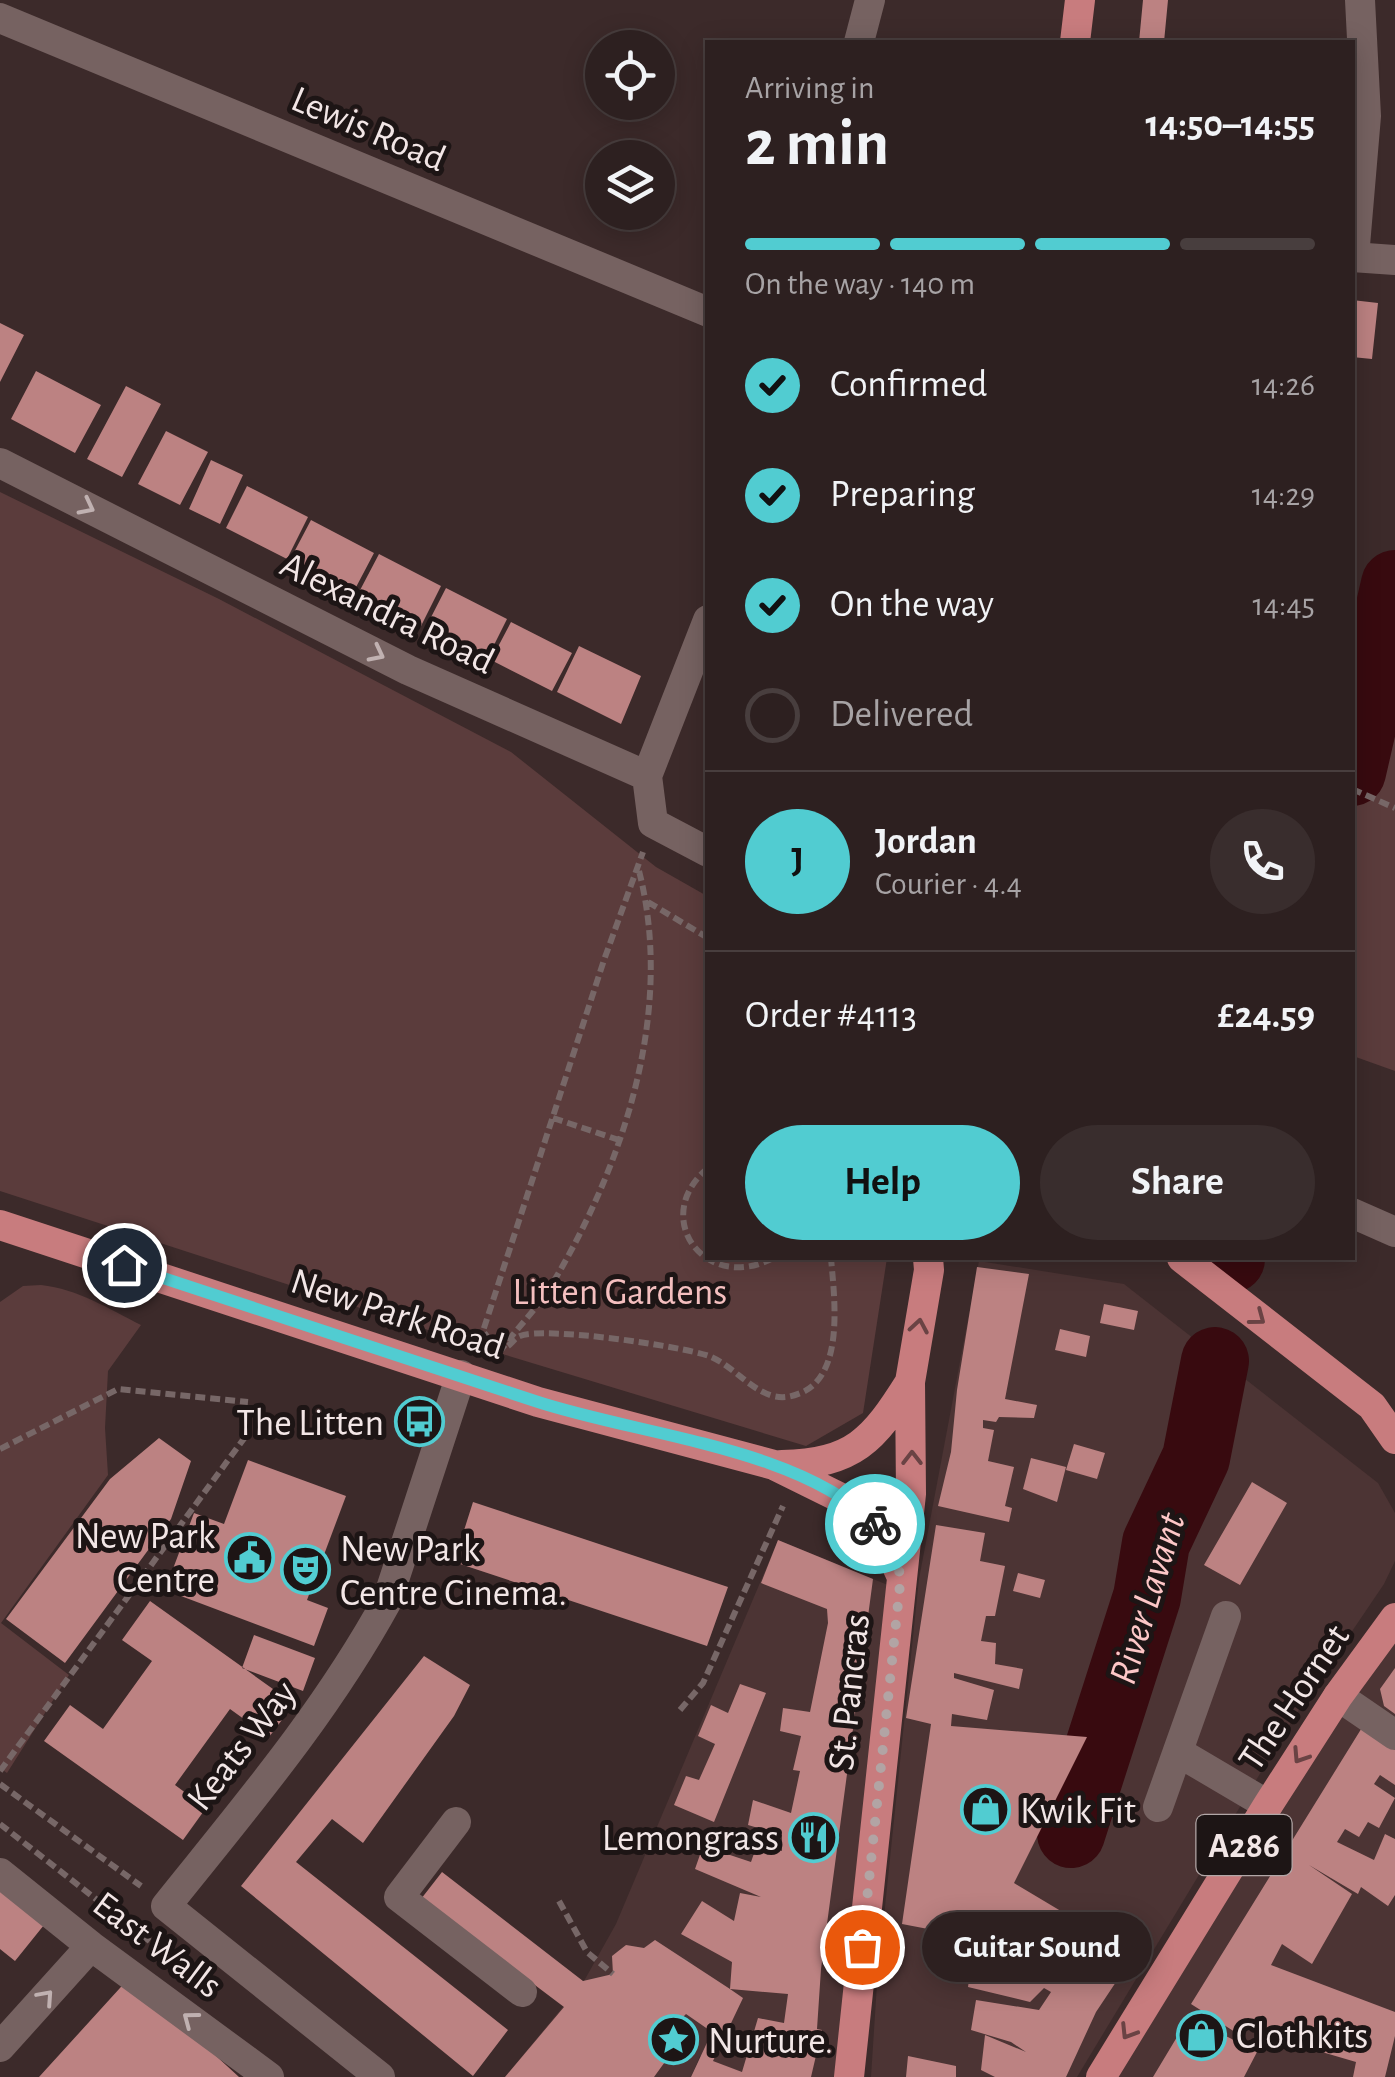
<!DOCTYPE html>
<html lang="en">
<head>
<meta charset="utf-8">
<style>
  body { margin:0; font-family:"Alegreya Sans",sans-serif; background:#392d2d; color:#f1f3f6; height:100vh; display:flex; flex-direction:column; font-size:38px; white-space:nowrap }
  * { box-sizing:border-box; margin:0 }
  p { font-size:32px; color:#a7a3a5 }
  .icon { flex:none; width:55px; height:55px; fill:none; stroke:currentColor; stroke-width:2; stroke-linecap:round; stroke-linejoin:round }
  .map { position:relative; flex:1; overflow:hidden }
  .drawer { position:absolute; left:705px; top:40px; width:650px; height:1220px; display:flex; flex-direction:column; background:#2d2020; border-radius:0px; box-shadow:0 5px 25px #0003,0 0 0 2px #483e3e }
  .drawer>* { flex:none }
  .controls { position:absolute; left:585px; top:30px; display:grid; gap:20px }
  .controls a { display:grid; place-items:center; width:90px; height:90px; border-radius:50%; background:#2d2020; box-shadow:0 5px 25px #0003,0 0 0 2px #483e3e; font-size:50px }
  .pin { position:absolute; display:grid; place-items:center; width:85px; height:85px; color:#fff; margin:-42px; border:5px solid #fff; border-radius:50%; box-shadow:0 2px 10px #0007 }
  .courier { position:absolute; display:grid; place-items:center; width:100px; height:100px; margin:-50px; border:8px solid #51ccd1; border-radius:50%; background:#fff; color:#222; box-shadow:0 2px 12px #0007 }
  .bubble { position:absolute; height:70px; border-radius:35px; background:#2d2020; box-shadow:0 5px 25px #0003,0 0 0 2px #483e3e; font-size:32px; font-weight:700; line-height:70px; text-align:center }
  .head em { font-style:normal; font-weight:700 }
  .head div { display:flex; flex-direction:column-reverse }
  .head { display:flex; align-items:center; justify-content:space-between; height:170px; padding:0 40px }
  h1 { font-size:65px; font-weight:700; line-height:75px }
  .bar { display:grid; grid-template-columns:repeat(4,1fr); gap:15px 10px; align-content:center; height:120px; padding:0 40px }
  .bar i { height:12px; border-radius:8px; background:#483e3e }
  .bar .current { background:#51ccd1 }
  .bar p { grid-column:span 4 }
  .line { display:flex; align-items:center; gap:25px; padding:0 40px; border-top:2px solid #483e3e }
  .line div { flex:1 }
  .round { display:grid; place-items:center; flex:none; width:105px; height:105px; border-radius:52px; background:#392d2d }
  ol { padding:0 40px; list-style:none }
  li { display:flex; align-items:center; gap:30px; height:110px }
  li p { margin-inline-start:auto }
  li .icon { padding:10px; border-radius:50%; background:#51ccd1; color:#111; stroke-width:4 }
  li:last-child { color:#a7a3a5 }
  li i { width:55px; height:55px; border:5px solid #483e3e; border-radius:50% }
  .primary-button { display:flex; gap:20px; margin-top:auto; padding:20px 40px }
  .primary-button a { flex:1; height:115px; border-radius:60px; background:#51ccd1; color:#111; font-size:40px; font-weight:700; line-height:115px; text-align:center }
  .primary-button a+a { background:#392d2d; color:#f1f3f6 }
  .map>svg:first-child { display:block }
  .built { fill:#4c3434 }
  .green { fill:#5b3c3c }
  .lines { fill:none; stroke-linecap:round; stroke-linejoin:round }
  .river { stroke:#380a0f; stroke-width:68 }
  .building { fill:#bc8282; fill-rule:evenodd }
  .path { stroke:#776767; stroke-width:6; stroke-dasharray:10 5; stroke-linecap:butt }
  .minor { stroke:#766261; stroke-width:30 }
  .major { stroke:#c87c7e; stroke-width:30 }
  .oneway { stroke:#c0b1b1 }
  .oneway2 { stroke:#6a4344 }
  .done { stroke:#b2a4a4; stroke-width:10; stroke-dasharray:0 18 }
  .route { stroke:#51ccd1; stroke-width:12 }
  .labels { text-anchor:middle; stroke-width:10; stroke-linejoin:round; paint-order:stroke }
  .shield { fill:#1d1515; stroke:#b2a7a7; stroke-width:2.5 }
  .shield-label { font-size:35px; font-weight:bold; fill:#f2e6e6 }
  .street-label { font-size:38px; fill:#f2e6e6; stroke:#1d1515 }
  .park-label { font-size:38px; fill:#f4bfbf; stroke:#1d1515 }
  .poi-label { font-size:38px; fill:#f2e6e6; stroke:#1d1515; text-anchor:start }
  .water-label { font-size:40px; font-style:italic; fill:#fdc7c7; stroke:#1d1515 }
</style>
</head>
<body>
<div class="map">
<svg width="1395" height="2077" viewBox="0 0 1395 2077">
  <rect width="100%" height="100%" fill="#3c2a2a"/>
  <path class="built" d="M 979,1261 L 1124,1284 L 1378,1483 L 1395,1513 L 1395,1561 L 1384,1584 L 1296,1714 L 1077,2077 L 871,2077 L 877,1984 L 919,1579 Z
    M 778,1540 L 900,1590 L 849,2077 L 754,2077 L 700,2056 L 691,2077 L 505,2077 L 584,1981 L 616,1924 Z
    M 1395,1616 L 1395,2077 L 1101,2077 Z"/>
  <path class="green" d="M 0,492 L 219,599 L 511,752 L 656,867 L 707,896 L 708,1258 L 887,1258 L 863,1413 L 806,1446 L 499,1353 L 0,1191 Z
    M 1367,718 L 1395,728 L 1395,1071 L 1353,1056 L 1352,772 Z
    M 41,1285 C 78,1289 109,1309 141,1325 L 108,1371 L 105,1428 L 108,1475 L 1,1623 L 69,1675 L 7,1773 L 0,1768 L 0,1302 L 23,1286 Z"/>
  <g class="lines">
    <path class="river" d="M 1352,772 L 1395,584
      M 1231,1259 L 1231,1258
      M 1071,1834 L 1147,1597 L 1156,1543 L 1196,1458 L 1215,1361"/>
  </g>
  <path class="building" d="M 1143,0 L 1168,0 L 1164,42 L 1139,42 Z
    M 1352,300 L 1378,303 L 1372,359 L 1352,357 Z
    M 0,323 L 24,335 L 0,382 Z
    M 36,371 L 101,405 L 75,453 L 11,419 Z
    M 126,386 L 161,404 L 122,477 L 87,459 Z
    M 166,431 L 208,452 L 180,505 L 138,484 Z
    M 211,460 L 243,475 L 220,524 L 189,509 Z
    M 247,486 L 308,517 L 287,559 L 226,528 Z
    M 311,520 L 374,553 L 354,591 L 291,558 Z
    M 379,554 L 441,586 L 421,626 L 358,594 Z
    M 446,588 L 507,619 L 487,659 L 426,627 Z
    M 511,622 L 572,653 L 552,691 L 491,660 Z
    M 579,646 L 641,676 L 621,724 L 557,692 Z
    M 977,1267 L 1029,1274 L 1005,1399 L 1037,1405 L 1034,1418 L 999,1417 L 996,1422 L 983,1420 L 983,1428 L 994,1430 L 988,1461 L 1014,1467 L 1005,1506 L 1012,1508 L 1009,1522 L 938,1506 L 951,1452 L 957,1390 Z
    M 1104,1304 L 1138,1311 L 1134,1330 L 1100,1323 Z
    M 1060,1329 L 1090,1336 L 1086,1357 L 1055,1350 Z
    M 159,1438 L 191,1461 L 171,1519 L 65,1663 L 6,1619 L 110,1479 Z
    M 1074,1444 L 1105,1453 L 1097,1479 L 1066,1470 Z
    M 1031,1458 L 1066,1467 L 1057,1502 L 1023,1489 Z
    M 248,1460 L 346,1496 L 307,1600 L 328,1608 L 314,1646 L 165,1590 L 194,1513 L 224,1524 Z
    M 1252,1482 L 1287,1503 L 1240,1585 L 1204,1565 Z
    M 473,1502 L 728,1587 L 707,1646 L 454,1562 Z
    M 936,1525 L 985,1533 L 980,1561 L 1005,1566 L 995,1616 L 986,1616 L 981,1641 L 996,1643 L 995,1664 L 1023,1669 L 1019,1689 L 954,1673 L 954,1678 L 994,1690 L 987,1720 L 952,1714 L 951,1726 L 1087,1737 L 1014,1883 L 1096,1932 L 1085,1957 L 1120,1976 L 1096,2012 L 1066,2077 L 995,2077 L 981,2070 L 985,2035 L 1026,2052 L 1011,2042 L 971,2030 L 976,2000 L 1039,2010 L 1051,1992 L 1044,1988 L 1030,2002 L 968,1987 L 975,1938 L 902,1924 L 931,1724 L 906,1718 Z
    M 778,1540 L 873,1579 L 821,1969 L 817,2029 L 822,2030 L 811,2077 L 691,2077 L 712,2032 L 686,2014 L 662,2038 L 675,2048 L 654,2077 L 505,2077 L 564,2007 L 421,1899 L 442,1872 L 583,1981 L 613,1974 L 612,1956 L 626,1945 L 644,1948 L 655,1940 L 730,1989 L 732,1962 L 681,1934 L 702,1901 L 734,1921 L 740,1893 L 761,1897 L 695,1869 L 703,1846 L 751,1862 L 758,1842 L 782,1851 L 782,1835 L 748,1825 L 753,1800 L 791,1813 L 800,1771 L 793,1770 L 801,1736 L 780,1731 L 783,1708 L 810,1712 L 828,1623 L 827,1609 L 761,1583 ZM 730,1989 L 788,1994 L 784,2023 L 758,2018 L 742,2072 L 713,2061 L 743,1998 Z
    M 1018,1573 L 1045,1580 L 1040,1598 L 1013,1591 Z
    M 150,1601 L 294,1704 L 269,1737 L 230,1709 L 175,1785 L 206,1808 L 183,1840 L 44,1741 L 70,1705 L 103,1729 L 152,1661 L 122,1640 Z
    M 254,1635 L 315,1658 L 303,1691 L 242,1668 Z
    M 424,1656 L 470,1685 L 454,1716 L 363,1843 L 332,1819 L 296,1862 L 508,2030 L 473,2076 L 241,1886 Z
    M 1395,1668 L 1395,1714 L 1384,1706 L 1380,1689 Z
    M 740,1684 L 766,1693 L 714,1822 L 674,1805 L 686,1776 L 699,1780 L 715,1744 L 698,1736 L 711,1705 L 728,1713 Z
    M 1363,1726 L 1395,1750 L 1395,1785 L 1380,1775 L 1374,1784 L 1395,1798 L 1379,1828 L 1368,1822 L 1359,1837 L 1345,1829 L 1337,1842 L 1374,1860 L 1385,1834 L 1395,1839 L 1395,1895 L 1388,1906 L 1361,1887 L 1358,1894 L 1309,1865 L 1352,1894 L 1312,1964 L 1282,1944 L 1271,1965 L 1395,2012 L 1395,2036 L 1385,2077 L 1353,2077 L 1356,2062 L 1237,2027 L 1235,2032 L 1191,2004 Z
    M 0,1889 L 44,1925 L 15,1961 L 0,1949 Z
    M 1105,1928 L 1142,1950 L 1127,1976 L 1089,1955 Z
    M 130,1977 L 239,2077 L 39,2077 Z
    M 1189,2017 L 1257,2052 L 1244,2077 L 1153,2077 Z
    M 908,2056 L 956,2066 L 956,2077 L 906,2077 Z"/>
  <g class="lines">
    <path class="path" d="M 1352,789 L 1395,808
      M 648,902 L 708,938
      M 553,1118 L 619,1140
      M 708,1168 C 649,1217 705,1294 773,1258
      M 508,1346 C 512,1343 515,1338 520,1336 C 544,1326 681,1346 709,1356 C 732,1365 749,1389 773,1396 C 785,1399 793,1396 803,1392 C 845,1372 834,1295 831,1258
      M 499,1353 L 483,1331 L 604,960 L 643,852
      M 499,1353 C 515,1330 537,1309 551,1286 C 624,1164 676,1009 638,867
      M 0,1449 L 118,1389 L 248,1402
      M 680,1710 L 703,1683 L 783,1506
      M 0,1771 L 248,1433
      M 0,1784 L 141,1886
      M 0,1824 L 184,1968
      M 559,1901 L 587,1952 L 613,1974"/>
    <path class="minor" d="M 0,18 L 708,312
      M 859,42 L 870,0
      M 1352,257 L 1395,260
      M 1354,257 L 1366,116 L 1360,0
      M 0,463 L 408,670 L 647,776
      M 708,620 L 647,776 L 653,823 L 708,852
      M 1352,1213 L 1395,1232
      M 1338,1696 L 1395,1735
      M 1178,1752 L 1268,1805
      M 1158,1807 L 1226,1616
      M 456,1822 L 399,1897 L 522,1992
      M 0,1873 L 91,1946 L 269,2077
      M 0,2047 L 91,1946
      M 380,2077 L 166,1906 C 246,1806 325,1714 387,1601 L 461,1375"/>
    <path class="major" d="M 1075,42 L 1080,0
      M 0,1225 L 538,1402 L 774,1465 L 857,1506 L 883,1536 L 901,1575
      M 1182,1258 L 1372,1406 L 1395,1439
      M 782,1465 C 854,1463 873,1441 910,1382
      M 849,2077 L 911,1494 L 910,1382 L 929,1270 L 928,1258
      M 1101,2077 L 1268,1805 L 1338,1696 L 1395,1618"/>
  </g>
  <defs><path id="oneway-chevron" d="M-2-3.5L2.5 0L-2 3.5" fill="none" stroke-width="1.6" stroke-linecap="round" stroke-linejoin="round" transform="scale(2.5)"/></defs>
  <g class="oneway">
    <use href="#oneway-chevron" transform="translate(87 507) rotate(27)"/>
    <use href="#oneway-chevron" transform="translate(377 654) rotate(27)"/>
    <use href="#oneway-chevron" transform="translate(46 1997) rotate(-48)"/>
    <use href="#oneway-chevron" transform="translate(190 2019) rotate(-143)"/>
  </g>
  <g class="oneway2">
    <use href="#oneway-chevron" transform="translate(1258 1318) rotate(37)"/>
    <use href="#oneway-chevron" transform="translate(919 1326) rotate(-80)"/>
    <use href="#oneway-chevron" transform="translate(912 1458) rotate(-90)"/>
    <use href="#oneway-chevron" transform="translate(1300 1756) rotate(123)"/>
    <use href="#oneway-chevron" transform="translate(1128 2032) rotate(122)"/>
  </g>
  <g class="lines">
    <path class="done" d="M 862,1947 L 901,1575 L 875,1524"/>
    <path class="route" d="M 124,1265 C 261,1310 398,1356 535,1401 C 637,1435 798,1447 875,1524"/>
  </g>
  <defs>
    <symbol id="bus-ring" viewBox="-11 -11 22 22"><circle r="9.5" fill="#1d1515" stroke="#51ccd1" stroke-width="1.5"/><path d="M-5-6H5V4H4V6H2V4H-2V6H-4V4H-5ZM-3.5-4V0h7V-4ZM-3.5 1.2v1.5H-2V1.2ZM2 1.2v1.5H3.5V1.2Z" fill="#51ccd1"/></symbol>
    <symbol id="civic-ring" viewBox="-11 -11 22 22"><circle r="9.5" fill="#1d1515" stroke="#51ccd1" stroke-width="1.5"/><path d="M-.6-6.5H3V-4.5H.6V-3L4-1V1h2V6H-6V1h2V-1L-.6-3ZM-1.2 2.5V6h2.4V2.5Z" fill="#51ccd1"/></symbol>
    <symbol id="theatre-ring" viewBox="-11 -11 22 22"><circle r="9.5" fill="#1d1515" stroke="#51ccd1" stroke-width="1.5"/><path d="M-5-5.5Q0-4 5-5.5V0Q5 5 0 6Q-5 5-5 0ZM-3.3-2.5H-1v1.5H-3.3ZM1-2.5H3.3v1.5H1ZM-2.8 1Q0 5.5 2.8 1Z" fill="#51ccd1"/></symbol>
    <symbol id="shop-ring" viewBox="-11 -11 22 22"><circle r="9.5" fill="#1d1515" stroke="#51ccd1" stroke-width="1.5"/><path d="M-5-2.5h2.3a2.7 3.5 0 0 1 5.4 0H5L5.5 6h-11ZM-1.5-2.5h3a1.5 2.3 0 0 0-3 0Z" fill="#51ccd1"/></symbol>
    <symbol id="restaurant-ring" viewBox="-11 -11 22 22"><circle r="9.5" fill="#1d1515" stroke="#51ccd1" stroke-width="1.5"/><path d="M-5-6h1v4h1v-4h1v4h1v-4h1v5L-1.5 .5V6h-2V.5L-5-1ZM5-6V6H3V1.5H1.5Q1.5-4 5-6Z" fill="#51ccd1"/></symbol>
    <symbol id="sight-ring" viewBox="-11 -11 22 22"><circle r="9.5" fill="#1d1515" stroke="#51ccd1" stroke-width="1.5"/><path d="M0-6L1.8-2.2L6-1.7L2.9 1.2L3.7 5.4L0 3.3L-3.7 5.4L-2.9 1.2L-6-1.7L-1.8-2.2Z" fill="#51ccd1"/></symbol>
  </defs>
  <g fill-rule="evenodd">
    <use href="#bus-ring" x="392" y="1394" width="55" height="55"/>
    <use href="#civic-ring" x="222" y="1530" width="55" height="55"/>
    <use href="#theatre-ring" x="278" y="1542" width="55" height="55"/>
    <use href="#shop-ring" x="958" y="1782" width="55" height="55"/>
    <use href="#restaurant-ring" x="786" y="1810" width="55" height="55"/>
    <use href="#shop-ring" x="1174" y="2008" width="55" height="55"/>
    <use href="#sight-ring" x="646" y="2012" width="55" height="55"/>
  </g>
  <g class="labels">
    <rect class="shield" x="1196.5" y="1815" width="95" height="60" rx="8"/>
    <g class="shield-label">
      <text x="1244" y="1857">A286</text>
    </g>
    <g class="street-label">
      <text transform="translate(369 128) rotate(23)" y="13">Lewis Road</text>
      <text transform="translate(388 612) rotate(26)" y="13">Alexandra Road</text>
      <text transform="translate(398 1313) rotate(18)" y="13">New Park Road</text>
      <text transform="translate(848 1692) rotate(-84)" y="13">St. Pancras</text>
      <text transform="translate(1293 1697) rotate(-56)" y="13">The Hornet</text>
      <text transform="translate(241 1745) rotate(-52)" y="13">Keats Way</text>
      <text transform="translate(158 1944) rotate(37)" y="13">East Walls</text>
    </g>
    <g class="park-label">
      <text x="620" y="1304">Litten Gardens</text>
    </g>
    <g class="poi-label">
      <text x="384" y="1435" text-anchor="end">The Litten</text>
      <text x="215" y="1548" text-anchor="end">New Park<tspan x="215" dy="44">Centre</tspan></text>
      <text x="340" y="1561">New Park<tspan x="340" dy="44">Centre Cinema.</tspan></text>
      <text x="1020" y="1823">Kwik Fit</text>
      <text x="779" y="1850" text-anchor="end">Lemongrass</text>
      <text x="1236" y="2048">Clothkits</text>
      <text x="708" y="2053">Nurture.</text>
    </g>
    <g class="water-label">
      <text transform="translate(1146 1598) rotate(-73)" y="14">River Lavant</text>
    </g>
  </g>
</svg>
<div class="controls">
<a><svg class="icon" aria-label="locate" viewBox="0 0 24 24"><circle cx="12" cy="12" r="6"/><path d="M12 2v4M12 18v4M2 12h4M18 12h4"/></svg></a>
<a><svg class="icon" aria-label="layers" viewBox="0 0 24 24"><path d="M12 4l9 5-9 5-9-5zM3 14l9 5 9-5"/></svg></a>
</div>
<div class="pin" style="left:862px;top:1947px;background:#ea580c"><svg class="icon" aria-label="bag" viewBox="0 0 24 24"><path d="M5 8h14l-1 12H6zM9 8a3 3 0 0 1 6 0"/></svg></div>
<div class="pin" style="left:124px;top:1265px;background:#1f2937"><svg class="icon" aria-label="home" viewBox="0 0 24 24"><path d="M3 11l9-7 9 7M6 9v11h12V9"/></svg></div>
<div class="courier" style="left:875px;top:1524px"><svg class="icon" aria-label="bike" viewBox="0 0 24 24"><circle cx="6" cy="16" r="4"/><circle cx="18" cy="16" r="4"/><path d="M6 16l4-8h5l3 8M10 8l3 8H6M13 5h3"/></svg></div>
<div class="bubble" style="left:922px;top:1912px;width:230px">Guitar Sound</div>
<section class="drawer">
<div class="head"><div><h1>2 min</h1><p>Arriving in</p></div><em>14:50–14:55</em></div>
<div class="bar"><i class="current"></i><i class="current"></i><i class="current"></i><i></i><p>On the way · 140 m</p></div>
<ol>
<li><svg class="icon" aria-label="check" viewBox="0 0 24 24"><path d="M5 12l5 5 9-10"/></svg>Confirmed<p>14:26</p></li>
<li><svg class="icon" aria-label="check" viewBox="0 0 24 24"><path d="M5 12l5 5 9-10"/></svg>Preparing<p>14:29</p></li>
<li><svg class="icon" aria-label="check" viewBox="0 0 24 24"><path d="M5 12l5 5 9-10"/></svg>On the way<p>14:45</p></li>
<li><i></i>Delivered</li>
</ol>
<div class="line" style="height:180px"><b class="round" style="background:#51ccd1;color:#111">J</b><div><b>Jordan</b><p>Courier · 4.4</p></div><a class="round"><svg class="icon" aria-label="phone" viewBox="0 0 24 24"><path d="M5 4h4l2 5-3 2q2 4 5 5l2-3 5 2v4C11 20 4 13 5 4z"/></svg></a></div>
<div class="line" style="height:130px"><div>Order #4113</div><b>£24.59</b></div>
<div class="primary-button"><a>Help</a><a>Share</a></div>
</section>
</div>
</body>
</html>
